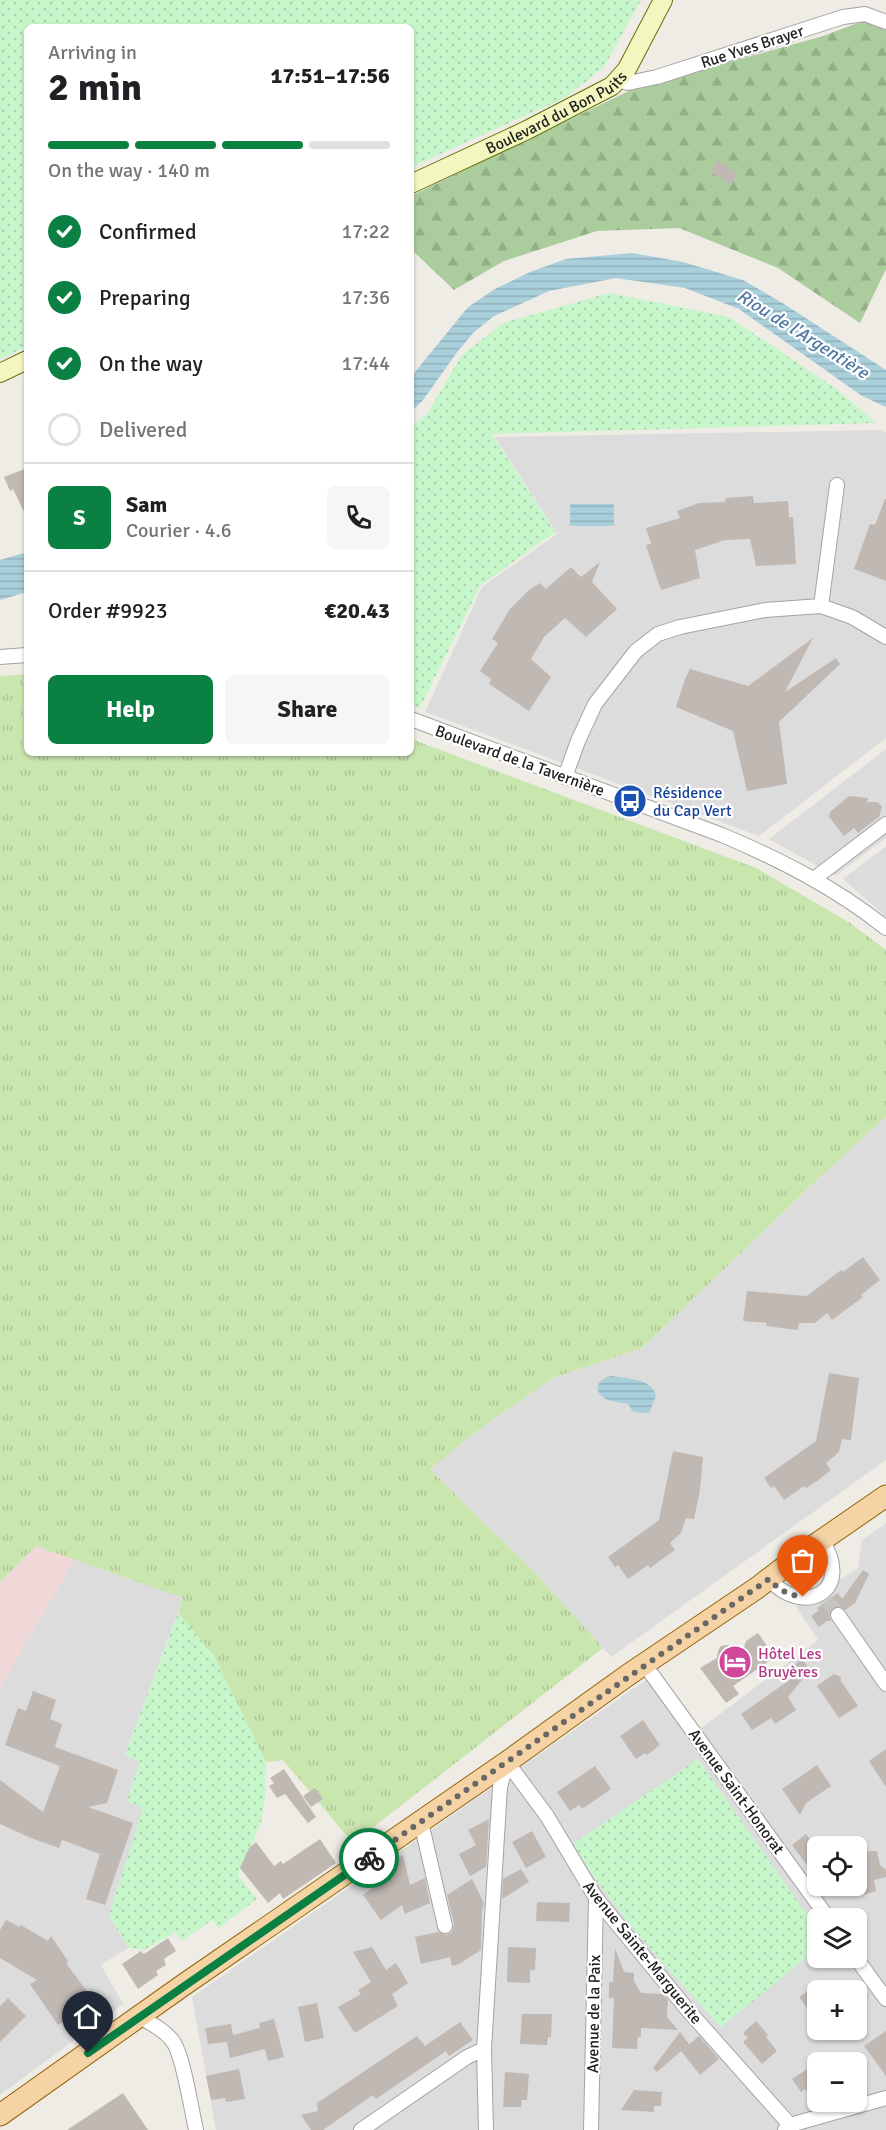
<!DOCTYPE html>
<html lang="en">
<head>
<meta charset="utf-8">
<style>
  body { margin:0; font-family:Signika,sans-serif; background:#f6f6f6; color:#202124; height:100vh; display:flex; flex-direction:column; font-size:22px; white-space:nowrap }
  * { box-sizing:border-box; margin:0 }
  p { font-size:20px; color:#757577 }
  .icon { flex:none; width:33px; height:33px; fill:none; stroke:currentColor; stroke-width:2; stroke-linecap:round; stroke-linejoin:round }
  .map { position:relative; flex:1; overflow:hidden }
  .panel { position:absolute; left:24px; top:24px; width:390px; height:732px; display:flex; flex-direction:column; background:#fff; border-radius:9px; box-shadow:0 2px 4px #0004 }
  .panel>* { flex:none }
  .buttons { position:absolute; left:807px; top:1836px; display:grid; gap:12px }
  .buttons a { display:grid; place-items:center; width:60px; height:60px; border-radius:9px; background:#fff; box-shadow:0 2px 4px #0004; font-size:30px }
  .pin { position:absolute; display:grid; place-items:center; width:51px; height:51px; color:#fff; margin:-62px -26px; border-radius:50% 50% 50% 0; rotate:-45deg; box-shadow:0 0 6px #0007 }
  .pin .icon { rotate:45deg }
  .courier { position:absolute; display:grid; place-items:center; width:60px; height:60px; margin:-30px; border:4px solid #0b8043; border-radius:50%; background:#fff; color:#222; box-shadow:0 2px 8px #0007 }
  .headline em { font-style:normal; font-weight:700 }
  .headline div { display:flex; flex-direction:column-reverse }
  .headline { display:flex; align-items:center; justify-content:space-between; height:102px; padding:0 24px }
  h1 { font-size:39px; font-weight:700; line-height:45px }
  .bar { display:grid; grid-template-columns:repeat(4,1fr); gap:9px 6px; align-content:center; height:72px; padding:0 24px }
  .bar i { height:8px; border-radius:4px; background:#e0e0e0 }
  .bar .active { background:#0b8043 }
  .bar p { grid-column:span 4 }
  .line { display:flex; align-items:center; gap:15px; padding:0 24px; border-top:2px solid #e0e0e0 }
  .line div { flex:1 }
  .round { display:grid; place-items:center; flex:none; width:63px; height:63px; border-radius:9px; background:#f6f6f6 }
  ol { padding:0 24px; list-style:none }
  li { display:flex; align-items:center; gap:18px; height:66px }
  li p { margin-inline-start:auto }
  li .icon { padding:6px; border-radius:50%; background:#0b8043; color:#fff; stroke-width:4 }
  li:last-child { color:#757577 }
  li i { width:33px; height:33px; border:3px solid #e0e0e0; border-radius:50% }
  .cta { display:flex; gap:12px; margin-top:auto; padding:12px 24px }
  .cta a { flex:1; height:69px; border-radius:9px; background:#0b8043; color:#fff; font-size:24px; font-weight:700; line-height:69px; text-align:center }
  .cta a+a { background:#f6f6f6; color:#202124 }
  .map>svg:first-child { display:block }
  .residential { fill:#dddcdc; fill-rule:evenodd }
  .commercial { fill:#efd8d7 }
  .grass { fill:url(#grass-tufts) }
  .forest { fill:url(#forest-firs) }
  .park { fill:url(#park-dots) }
  .water { fill:url(#water-rules) }
  .building { fill:#c0b8b3 }
  .lines { fill:none; stroke-linecap:round; stroke-linejoin:round }
  .minor-tunnel { stroke:#c5c3be; stroke-width:14; stroke-dasharray:14 7; stroke-linecap:butt }
  .minor-casing { stroke:#a3a3a3; stroke-width:16 }
  .secondary-casing { stroke:#66710c; stroke-width:20 }
  .primary-casing { stroke:#916409; stroke-width:23 }
  .minor { stroke:#fff; stroke-width:14 }
  .secondary { stroke:#f3f6be; stroke-width:18 }
  .primary { stroke:#f6d3a4; stroke-width:21 }
  .done { stroke:#686765; stroke-width:6; stroke-dasharray:0 10.8 }
  .route { stroke:#0b8043; stroke-width:8 }
  .labels { text-anchor:middle; stroke-width:4.5; stroke-linejoin:round; paint-order:stroke }
  .street-label { font-size:16px; fill:#1f1f1f; stroke:#fff }
  .transit-label { font-size:16px; fill:#164399; stroke:#fff; text-anchor:start }
  .hotel-label { font-size:16px; fill:#b23c85; stroke:#fff; text-anchor:start }
  .water-label { font-size:18px; font-style:italic; fill:#4e78a1; stroke:#fff }
</style>
</head>
<body>
<div class="map">
<svg width="886" height="2130" viewBox="0 0 886 2130">
  <defs>
    <pattern id="grass-tufts" width="24" height="20" patternUnits="userSpaceOnUse" patternTransform="scale(1.5)"><rect width="24" height="20" fill="#cae6af"/><path d="M3 7l-1-3M5 7V3M7 7l1-3M15 17l-1-3M17 17v-4M19 17l1-3" fill="none" stroke="#adc596"/></pattern>
    <pattern id="forest-firs" width="22" height="20" patternUnits="userSpaceOnUse" patternTransform="scale(1.5)"><rect width="22" height="20" fill="#abcc9d"/><path d="M5 1l3.5 6h-7zM16 11l3.5 6h-7z" fill="#93af87"/></pattern>
    <pattern id="park-dots" width="8" height="8" patternUnits="userSpaceOnUse" patternTransform="scale(1.5)"><rect width="8" height="8" fill="#c6f6ca"/><path d="M2 2h.1M6 6h.1" fill="none" stroke="#aad2ad" stroke-width="1.8" stroke-linecap="round"/></pattern>
    <pattern id="water-rules" width="6" height="5" patternUnits="userSpaceOnUse" patternTransform="scale(1.5)"><rect width="6" height="5" fill="#a9cfda"/><path d="M0 2.5h6" fill="none" stroke="#91b1bb"/></pattern>
  </defs>
  <rect width="100%" height="100%" fill="#efece6"/>
  <path class="residential" d="M 881,430 L 886,433 L 886,738 L 759,836 L 425,712 L 482,587 L 557,534 L 495,437 Z
    M 886,749 L 886,838 L 835,876 L 769,839 Z
    M 886,846 L 886,917 L 843,879 Z
    M 886,1117 L 886,1460 L 611,1657 L 538,1576 L 430,1469 L 477,1431 L 553,1378 L 642,1348 L 822,1175 Z
    M 886,1523 L 886,2130 L 216,2130 L 192,1997 L 647,1679 L 691,1736 L 818,1640 L 796,1607 L 858,1568 L 862,1540 ZM 818,1846 L 856,1846 L 856,1886 L 818,1886 ZM 818,1918 L 856,1918 L 856,1958 L 818,1958 ZM 818,1990 L 856,1990 L 856,2030 L 818,2030 ZM 818,2062 L 856,2062 L 856,2102 L 818,2102 Z
    M 75,1559 L 183,1598 L 125,1755 L 140,1761 L 144,1807 L 109,1915 L 128,1948 L 101,1965 L 123,2004 L 0,2095 L 0,1687 Z"/>
  <path class="commercial" d="M 0,1525 L 36,1546 L 75,1559 L 0,1687 Z"/>
  <path class="grass" d="M 27,674 L 27,753 L 411,753 L 411,739 L 756,868 L 850,923 L 886,950 L 886,1117 L 822,1175 L 642,1348 L 553,1378 L 477,1431 L 430,1469 L 538,1576 L 603,1648 L 371,1829 L 374,1834 L 358,1849 L 283,1760 L 266,1762 L 214,1656 L 178,1613 L 183,1598 L 36,1546 L 0,1582 L 0,676 Z"/>
  <path class="forest" d="M 866,20 L 886,30 L 886,269 L 860,323 L 778,268 L 679,228 L 597,231 L 504,261 L 454,290 L 411,249 L 411,196 L 633,89 L 823,36 Z"/>
  <path class="park" d="M 0,0 L 641,0 L 604,67 L 565,98 L 411,167 L 411,27 L 27,27 L 27,346 L 0,359 Z
    M 609,293 L 729,317 L 838,390 L 876,423 L 492,434 L 555,532 L 480,586 L 420,708 L 411,705 L 411,427 L 427,414 L 461,356 L 503,323 Z
    M 178,1613 L 214,1656 L 266,1762 L 265,1797 L 261,1823 L 238,1875 L 257,1899 L 219,1928 L 212,1920 L 182,1941 L 175,1932 L 143,1951 L 141,1949 L 128,1948 L 109,1915 L 143,1808 L 127,1801 L 140,1761 L 125,1755 Z
    M 698,1759 L 817,1929 L 817,1949 L 721,2027 C 668,1969 614,1912 573,1844 Z"/>
  <path class="water" d="M 632,253 L 683,262 L 743,280 L 784,304 L 886,370 L 886,407 L 862,396 L 739,309 L 685,288 L 616,278 L 549,291 L 494,316 L 473,333 L 458,351 L 423,400 L 411,412 L 411,377 L 468,307 L 495,289 L 530,272 L 566,259 Z
    M 570,504 L 614,504 L 614,526 L 570,526 Z
    M 27,552 L 27,592 L 0,600 L 0,560 Z
    M 612,1376 C 627,1379 652,1378 656,1396 L 649,1413 L 633,1412 L 628,1404 C 621,1402 609,1402 603,1397 C 591,1388 601,1377 612,1376 Z"/>
  <path class="building" d="M 717,160 L 738,173 L 731,185 L 710,172 Z
    M 27,468 L 27,518 L 13,489 L 10,491 L 4,477 Z
    M 753,496 L 754,503 L 788,501 L 789,517 L 793,517 L 796,564 L 756,566 L 750,539 L 725,540 L 695,550 L 700,578 L 661,590 L 646,545 L 651,544 L 646,528 L 680,518 L 677,511 L 699,503 L 724,502 L 726,498 Z
    M 885,499 L 886,499 L 886,581 L 854,569 L 870,524 L 875,525 Z
    M 600,562 L 592,582 L 617,609 L 586,637 L 565,618 L 544,637 L 531,659 L 551,677 L 529,711 L 489,684 L 491,679 L 480,671 L 498,643 L 492,639 L 510,609 L 529,590 L 540,583 L 546,589 L 571,567 L 581,577 Z
    M 813,638 L 785,692 L 836,658 L 840,664 L 779,722 L 787,784 L 747,791 L 733,731 L 676,707 L 685,679 L 690,669 L 748,686 Z
    M 849,796 L 868,798 L 867,802 L 878,802 L 882,807 L 879,817 L 858,833 L 854,828 L 844,836 L 829,817 L 830,812 Z
    M 863,1257 L 880,1280 L 861,1295 L 863,1297 L 832,1320 L 827,1313 L 815,1323 L 799,1323 L 798,1330 L 766,1326 L 767,1323 L 743,1321 L 747,1291 L 807,1296 L 841,1270 L 843,1272 Z
    M 829,1373 L 859,1378 L 851,1440 L 842,1439 L 839,1452 L 826,1463 L 831,1470 L 817,1481 L 806,1488 L 804,1486 L 784,1500 L 774,1486 L 771,1488 L 764,1478 L 816,1441 Z
    M 673,1451 L 703,1457 L 700,1490 L 694,1519 L 686,1518 L 681,1533 L 670,1543 L 675,1550 L 650,1568 L 648,1565 L 628,1579 L 618,1565 L 615,1567 L 608,1557 L 659,1520 Z
    M 863,1570 L 869,1574 L 855,1603 L 845,1610 L 841,1607 L 833,1607 L 829,1615 L 831,1621 L 827,1621 L 819,1627 L 811,1616 L 819,1610 L 817,1608 L 838,1593 L 842,1599 Z
    M 758,1633 L 775,1657 L 733,1686 L 739,1694 L 726,1703 L 700,1668 L 717,1658 L 718,1651 L 721,1646 L 727,1645 L 743,1650 L 746,1641 Z
    M 802,1659 L 810,1670 L 788,1697 L 796,1710 L 775,1724 L 771,1718 L 752,1730 L 741,1714 L 791,1679 L 786,1671 Z
    M 834,1674 L 841,1677 L 841,1681 L 858,1706 L 839,1718 L 817,1686 Z
    M 33,1691 L 56,1700 L 50,1719 L 62,1724 L 55,1747 L 118,1770 L 107,1803 L 88,1807 L 133,1823 L 105,1905 L 86,1899 L 100,1854 L 62,1840 L 59,1848 L 31,1838 L 0,1824 L 0,1780 L 43,1812 L 60,1766 L 5,1745 L 18,1708 L 26,1711 Z
    M 643,1720 L 660,1745 L 647,1755 L 645,1753 L 636,1759 L 620,1736 Z
    M 886,1749 L 886,1787 L 869,1761 Z
    M 817,1765 L 831,1786 L 806,1803 L 800,1815 L 782,1789 Z
    M 595,1766 L 611,1789 L 582,1809 L 579,1805 L 570,1811 L 557,1792 Z
    M 284,1769 L 316,1817 L 308,1823 L 285,1794 L 277,1798 L 269,1786 L 274,1783 L 270,1778 Z
    M 315,1788 L 323,1799 L 311,1807 L 303,1796 Z
    M 489,1819 L 486,1867 L 470,1876 L 459,1854 L 476,1845 L 468,1830 Z
    M 532,1831 L 546,1857 L 526,1868 L 512,1842 Z
    M 806,1834 L 818,1850 L 818,1880 L 792,1845 Z
    M 320,1839 L 336,1863 L 283,1899 L 280,1893 L 268,1903 L 240,1868 L 249,1848 L 256,1842 L 274,1866 L 281,1861 L 283,1864 Z
    M 871,1851 L 877,1851 L 880,1865 L 886,1870 L 886,1877 L 874,1880 L 876,1891 L 862,1895 L 861,1892 L 856,1893 L 856,1855 Z
    M 403,1855 L 410,1885 L 425,1878 L 430,1903 L 405,1914 L 402,1905 L 381,1920 L 363,1895 L 384,1880 L 379,1871 Z
    M 521,1869 L 529,1882 L 502,1899 L 503,1879 Z
    M 472,1879 L 484,1903 L 482,1911 L 481,1950 L 459,1964 L 452,1966 L 450,1957 L 421,1964 L 415,1937 L 438,1932 L 446,1935 L 452,1932 L 454,1924 L 447,1895 Z
    M 537,1902 L 570,1903 L 569,1922 L 536,1921 Z
    M 6,1920 L 20,1927 L 21,1925 L 48,1941 L 51,1936 L 68,1961 L 66,1963 L 94,2001 L 58,2025 L 30,1984 L 37,1980 L 0,1958 L 0,1930 Z
    M 168,1938 L 176,1951 L 164,1959 L 166,1965 L 156,1971 L 158,1975 L 138,1989 L 122,1964 L 141,1951 L 144,1954 Z
    M 372,1947 L 386,1970 L 396,1963 L 408,1983 L 392,1994 L 398,2006 L 355,2033 L 338,2007 L 361,1994 L 358,1990 L 371,1982 L 353,1952 Z
    M 508,1947 L 536,1948 L 535,1970 L 530,1970 L 530,1983 L 507,1982 Z
    M 615,1948 L 624,1972 L 634,1973 L 634,1981 L 641,1993 L 663,1994 L 668,2000 L 667,2017 L 678,2030 L 641,2028 L 641,2037 L 638,2037 L 637,2049 L 612,2048 L 614,1998 L 609,1998 L 609,1982 L 613,1982 Z
    M 818,1984 L 818,2024 L 799,1997 Z
    M 8,1998 L 26,2016 L 0,2042 L 0,2006 Z
    M 317,2003 L 324,2038 L 305,2042 L 298,2007 Z
    M 522,2014 L 552,2014 L 551,2037 L 548,2037 L 547,2045 L 520,2044 Z
    M 274,2019 L 284,2057 L 268,2061 L 265,2049 L 230,2058 L 227,2042 L 208,2044 L 205,2028 L 231,2024 L 233,2035 L 260,2028 L 259,2023 Z
    M 756,2021 L 768,2035 L 766,2037 L 777,2051 L 762,2064 L 743,2042 L 748,2038 L 743,2033 Z
    M 460,2022 L 473,2040 L 449,2056 L 446,2051 L 376,2099 L 373,2095 L 323,2130 L 311,2130 L 301,2115 L 318,2111 L 317,2103 L 417,2036 L 425,2046 Z
    M 886,2031 L 886,2076 L 864,2046 Z
    M 680,2032 L 689,2044 L 657,2072 L 653,2068 Z
    M 699,2036 L 719,2059 L 700,2075 L 681,2051 Z
    M 818,2062 L 818,2107 L 805,2089 L 801,2092 L 792,2079 Z
    M 239,2069 L 245,2099 L 226,2102 L 225,2098 L 211,2100 L 206,2076 Z
    M 505,2072 L 529,2074 L 527,2100 L 522,2100 L 521,2107 L 503,2107 Z
    M 634,2090 L 662,2092 L 661,2106 L 654,2106 L 654,2112 L 621,2110 Z
    M 123,2093 L 148,2130 L 67,2130 Z"/>
  <g class="lines">
    <path class="minor-tunnel" d="M 827,1600 L 838,1615"/>
    <defs>
      <path id="minor" d="M 618,80 L 628,83 L 657,77 L 843,17 L 865,14 L 886,22
        M 821,606 L 837,485
        M 0,657 L 27,655
        M 411,719 L 722,835 C 781,860 836,888 886,928
        M 565,777 L 578,741 L 595,704 L 636,651 L 658,634 L 680,627 L 765,610 L 821,606 L 852,617 L 886,637
        M 815,878 L 886,824
        M 769,1579 C 802,1617 855,1593 822,1540
        M 838,1615 L 886,1684
        M 645,1665 L 828,1918
        M 507,1762 L 547,1816 L 596,1898 L 686,2008 L 790,2125 L 785,2130
        M 421,1822 L 445,1926
        M 856,1958 L 886,1999
        M 140,2017 C 152,2024 166,2031 174,2043 C 184,2060 191,2108 196,2130
        M 790,2125 L 886,2098
        M 361,2130 L 467,2057 L 484,2049
        M 486,2130 L 484,2049 L 500,1787 L 507,1762
        M 591,2130 L 596,1898"/>
      <g id="secondary">
        <path id="s1" d="M 411,184 L 527,130 L 612,86 L 627,69 L 663,0"/>
        <path d="M 0,373 L 27,360"/>
      </g>
      <path id="primary" d="M 0,2115 L 182,1986 L 507,1762 L 628,1675 L 757,1588 L 796,1558 L 886,1496"/>
    </defs>
    <use href="#minor" class="minor-casing"/>
    <use href="#secondary" class="secondary-casing"/>
    <use href="#primary" class="primary-casing"/>
    <use href="#minor" class="minor"/>
    <use href="#secondary" class="secondary"/>
    <use href="#primary" class="primary"/>
  </g>
  <g class="lines">
    <path class="done" d="M 369,1858 L 769,1579 C 779,1590 788,1595 803,1597"/>
    <path class="route" d="M 88,2053 L 369,1858"/>
  </g>
  <defs>
    <symbol id="bus-disc" viewBox="-11 -11 22 22"><circle r="9.5" fill="#1a4fb4" stroke="#fff"/><path d="M-5-6H5V4H4V6H2V4H-2V6H-4V4H-5ZM-3.5-4V0h7V-4ZM-3.5 1.2v1.5H-2V1.2ZM2 1.2v1.5H3.5V1.2Z" fill="#fff"/></symbol>
    <symbol id="hotel-disc" viewBox="-11 -11 22 22"><circle r="9.5" fill="#d1479c" stroke="#fff"/><path d="M-6-4.5h1.5V1H6V5H4.5V3h-9V5H-6ZM-4 0a1.8 1.8 0 1 1 3.6 0ZM.5 0V-2.5h3Q6-2.5 6 0Z" fill="#fff"/></symbol>
  </defs>
  <g fill-rule="evenodd">
    <use href="#bus-disc" x="611" y="782" width="38" height="38"/>
    <use href="#hotel-disc" x="716" y="1643" width="38" height="38"/>
  </g>
  <g class="labels">
    <g class="street-label">
      <text transform="translate(752 46) rotate(-18)" y="6">Rue Yves Brayer</text>
      <text dy="6" stroke="none"><textPath href="#s1" startOffset="162">Boulevard du Bon Puits</textPath></text>
      <text transform="translate(520 760) rotate(20)" y="6">Boulevard de la Tavernière</text>
      <text transform="translate(737 1791) rotate(54)" y="6">Avenue Saint-Honorat</text>
      <text transform="translate(643 1952) rotate(51)" y="6">Avenue Sainte-Marguerite</text>
      <text transform="translate(593 2014) rotate(-89)" y="6">Avenue de la Paix</text>
    </g>
    <g class="transit-label">
      <text x="653" y="798">Résidence<tspan x="653" dy="18">du Cap Vert</tspan></text>
    </g>
    <g class="hotel-label">
      <text x="758" y="1659">Hôtel Les<tspan x="758" dy="18">Bruyères</tspan></text>
    </g>
    <g class="water-label">
      <text transform="translate(803 334) rotate(32)" y="6">Riou de l'Argentière</text>
    </g>
  </g>
</svg>
<div class="buttons">
<a><svg class="icon" aria-label="locate" viewBox="0 0 24 24"><circle cx="12" cy="12" r="6"/><path d="M12 2v4M12 18v4M2 12h4M18 12h4"/></svg></a>
<a><svg class="icon" aria-label="layers" viewBox="0 0 24 24"><path d="M12 4l9 5-9 5-9-5zM3 14l9 5 9-5"/></svg></a>
<a>+</a>
<a>−</a>
</div>
<div class="pin" style="left:803px;top:1597px;background:#ea580c"><svg class="icon" aria-label="bag" viewBox="0 0 24 24"><path d="M5 8h14l-1 12H6zM9 8a3 3 0 0 1 6 0"/></svg></div>
<div class="pin" style="left:88px;top:2053px;background:#1f2937"><svg class="icon" aria-label="home" viewBox="0 0 24 24"><path d="M3 11l9-7 9 7M6 9v11h12V9"/></svg></div>
<div class="courier" style="left:369px;top:1858px"><svg class="icon" aria-label="bike" viewBox="0 0 24 24"><circle cx="6" cy="16" r="4"/><circle cx="18" cy="16" r="4"/><path d="M6 16l4-8h5l3 8M10 8l3 8H6M13 5h3"/></svg></div>
<section class="panel">
<div class="headline"><div><h1>2 min</h1><p>Arriving in</p></div><em>17:51–17:56</em></div>
<div class="bar"><i class="active"></i><i class="active"></i><i class="active"></i><i></i><p>On the way · 140 m</p></div>
<ol>
<li><svg class="icon" aria-label="check" viewBox="0 0 24 24"><path d="M5 12l5 5 9-10"/></svg>Confirmed<p>17:22</p></li>
<li><svg class="icon" aria-label="check" viewBox="0 0 24 24"><path d="M5 12l5 5 9-10"/></svg>Preparing<p>17:36</p></li>
<li><svg class="icon" aria-label="check" viewBox="0 0 24 24"><path d="M5 12l5 5 9-10"/></svg>On the way<p>17:44</p></li>
<li><i></i>Delivered</li>
</ol>
<div class="line" style="height:108px"><b class="round" style="background:#0b8043;color:#fff">S</b><div><b>Sam</b><p>Courier · 4.6</p></div><a class="round"><svg class="icon" aria-label="phone" viewBox="0 0 24 24"><path d="M5 4h4l2 5-3 2q2 4 5 5l2-3 5 2v4C11 20 4 13 5 4z"/></svg></a></div>
<div class="line" style="height:78px"><div>Order #9923</div><b>€20.43</b></div>
<div class="cta"><a>Help</a><a>Share</a></div>
</section>
</div>
</body>
</html>
